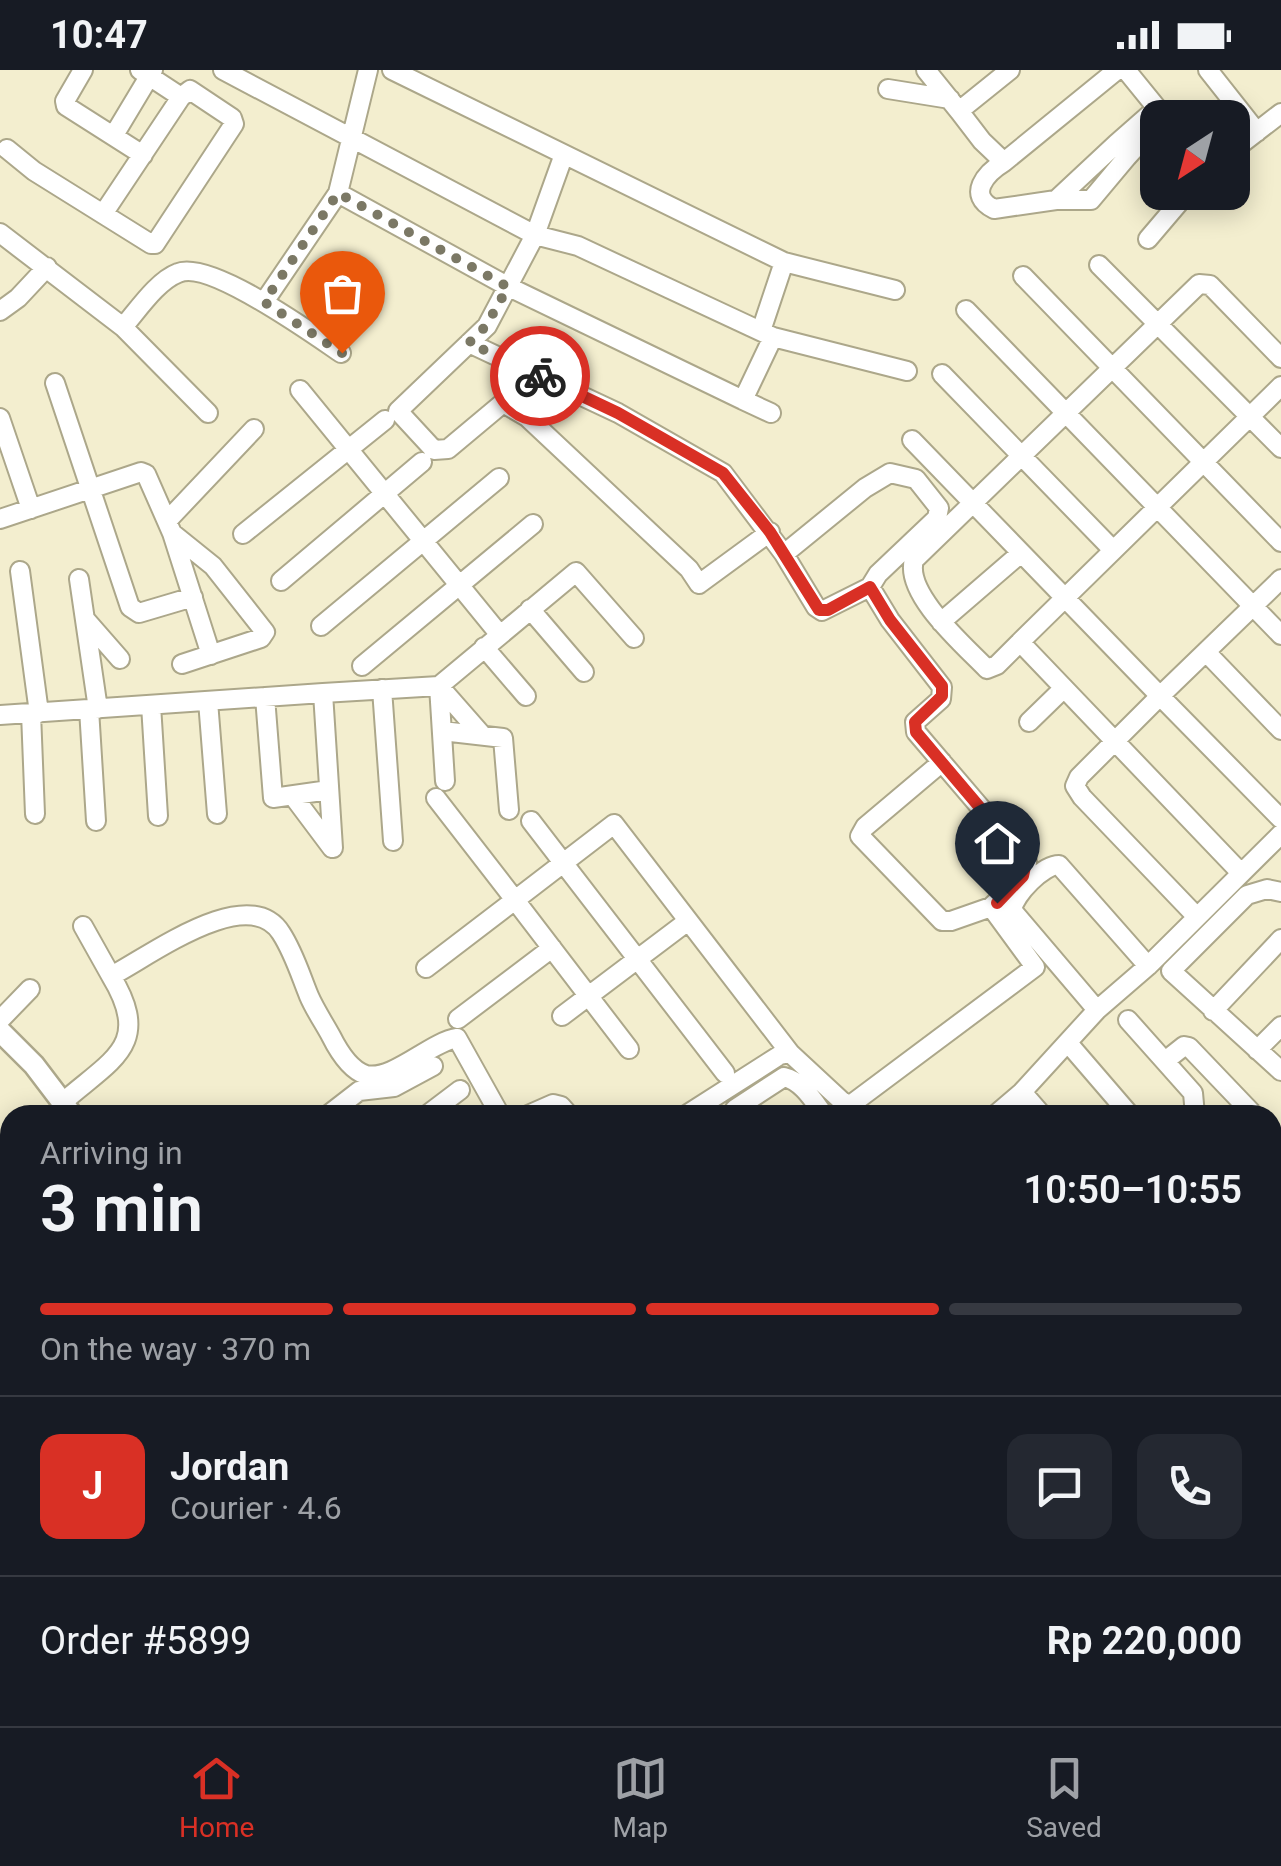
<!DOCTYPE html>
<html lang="en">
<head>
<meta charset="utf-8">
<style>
  body { margin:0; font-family:Roboto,sans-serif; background:#242831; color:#f1f3f6; height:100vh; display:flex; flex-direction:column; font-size:38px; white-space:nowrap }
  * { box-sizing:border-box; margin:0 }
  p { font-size:32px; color:#9ea1a6 }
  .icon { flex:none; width:55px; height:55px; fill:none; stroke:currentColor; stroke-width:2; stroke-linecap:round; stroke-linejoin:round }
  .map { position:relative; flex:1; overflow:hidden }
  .details { position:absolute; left:0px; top:1035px; width:1282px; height:622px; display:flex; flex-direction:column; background:#171b24; border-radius:30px 30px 0 0; box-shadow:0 5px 25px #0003 }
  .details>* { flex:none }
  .needle { width:65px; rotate:216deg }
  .fabs { position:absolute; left:1140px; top:30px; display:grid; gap:20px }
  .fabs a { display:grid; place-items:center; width:110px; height:110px; border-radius:20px; background:#171b24; box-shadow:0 5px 25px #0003; font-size:50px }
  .pin { position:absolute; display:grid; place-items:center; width:85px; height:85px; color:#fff; margin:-102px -42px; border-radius:50% 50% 50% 0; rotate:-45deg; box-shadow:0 0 10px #0007 }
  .pin .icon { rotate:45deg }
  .courier { position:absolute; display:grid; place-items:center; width:100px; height:100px; margin:-50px; border:8px solid #d93025; border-radius:50%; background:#fff; color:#222; box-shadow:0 2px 12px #0007 }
  .head em { font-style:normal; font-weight:600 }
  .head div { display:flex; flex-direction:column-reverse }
  .head { display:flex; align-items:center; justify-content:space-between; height:170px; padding:0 40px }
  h1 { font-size:65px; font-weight:600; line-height:75px }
  .bar { display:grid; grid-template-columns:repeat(4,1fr); gap:15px 10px; align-content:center; height:120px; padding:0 40px }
  .bar i { height:12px; border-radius:8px; background:#363941 }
  .bar .selected { background:#d93025 }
  .bar p { grid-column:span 4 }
  .line { display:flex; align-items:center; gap:25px; padding:0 40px; border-top:2px solid #363941 }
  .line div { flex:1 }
  .round { display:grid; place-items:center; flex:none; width:105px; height:105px; border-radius:20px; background:#242831 }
  .status { display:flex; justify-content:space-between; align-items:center; height:70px; padding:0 50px; background:#171b24; direction:ltr }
  .status svg { height:28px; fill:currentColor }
  .dock { display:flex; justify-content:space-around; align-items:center; height:140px; border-top:2px solid #363941; background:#171b24; font-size:28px; color:#9ea1a6 }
  .dock a { display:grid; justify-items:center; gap:5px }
  .dock .selected { color:#d93025 }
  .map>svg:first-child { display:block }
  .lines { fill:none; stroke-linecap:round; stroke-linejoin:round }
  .minor-casing { stroke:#aca78a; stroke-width:22 }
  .tertiary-casing { stroke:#aca78a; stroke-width:25 }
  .minor { stroke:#fff; stroke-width:18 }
  .tertiary { stroke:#fff; stroke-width:20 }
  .done { stroke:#7b7865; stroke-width:10; stroke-dasharray:0 18 }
  .route { stroke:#d93025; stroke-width:12 }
</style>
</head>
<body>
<div class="status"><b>10:47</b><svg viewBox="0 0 49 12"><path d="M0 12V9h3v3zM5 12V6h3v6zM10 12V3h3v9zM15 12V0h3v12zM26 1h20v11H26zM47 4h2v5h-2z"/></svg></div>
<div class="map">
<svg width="1281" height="1656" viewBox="0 0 1281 1656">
  <rect width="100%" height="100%" fill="#f3eecf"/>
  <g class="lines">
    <defs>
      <path id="minor" d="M 83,0 L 65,31 L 66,36 L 143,85
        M 223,0 L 535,165 L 578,176 L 773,267 L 907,301
        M 392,0 L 784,192 L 895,220
        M 926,0 L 959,41 L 1010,0
        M 1126,0 L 1165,48
        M 1208,0 L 1257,62
        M 888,19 L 950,29
        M 959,41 L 982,71 L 1004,92
        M 114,65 L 153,0
        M 1116,74 L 1157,38
        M 7,79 L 34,101 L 151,174 L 155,174 L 234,54 L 232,48 L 190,20 L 181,27
        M 1232,81 L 1281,43
        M 563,87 L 535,165 L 487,256 L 398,341 L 434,380 L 448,379 L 503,333 L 527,347 L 689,499 L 699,514 L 770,462
        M 1127,87 L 1158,53
        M 338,123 L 509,217 L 743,330 L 773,267
        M 1056,130 L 1116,74 L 1127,87 L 1091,130 L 1056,130 L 994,139 C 966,125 986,103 1004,92 L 1117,0
        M 103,144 L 181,27 L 140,0
        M 0,163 L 123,257 C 138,240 157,211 178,203 C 209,189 313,264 341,283
        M 1148,169 L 1188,122
        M 1099,195 L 1281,378
        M 1023,206 L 1281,472
        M 264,232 L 338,123 L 368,0
        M 966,240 L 1281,565
        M 0,241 L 18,228 L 47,197
        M 123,257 L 208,343
        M 761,261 L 784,192
        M 469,273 L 618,343 L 723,403 L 784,484 L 865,418 L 890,403 L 916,409 L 939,438 L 937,448 L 878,504 L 870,517 L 890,550 L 942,617 L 941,629 L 915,652 L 916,662 L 1027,792 L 1023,807 L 991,837 L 1035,897 L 853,1033 L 845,1034 L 790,983 L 780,985 L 686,1045
        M 942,304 L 1113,480
        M 55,313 L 130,537 L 139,543 L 193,527
        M 300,320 L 500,565
        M 743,330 L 771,343
        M 0,348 L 31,439
        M 912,370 L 1160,626 L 1079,707 L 1075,716 L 1082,727 L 1197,847
        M 0,449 L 141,402 L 146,404 L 172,463 L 211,585
        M 167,451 L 254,359
        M 172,463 L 213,496 L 265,562 L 261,568 L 182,594
        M 243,464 L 385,350
        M 784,484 L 816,537 L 822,541 L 870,517
        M 20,501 L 39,643
        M 79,509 L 98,639
        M 1281,509 L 1160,626 L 1281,749
        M 281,511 L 422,392
        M 530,539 L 584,602
        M 85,549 L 120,589
        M 941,552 L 1021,483
        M 321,556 L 499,408
        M 1020,572 L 997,595 L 987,599 C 965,576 904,524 914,490 L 1199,214 L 1210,215 L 1281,288
        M 484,577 L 526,626
        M 1206,582 L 1281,660
        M 362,596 L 533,454
        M 382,619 L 393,771
        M 323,623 L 439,616 L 445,711
        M 265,627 L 273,728 L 329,720
        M 208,631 L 217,744
        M 151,635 L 158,746
        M 89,639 L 96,751
        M 31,643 L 35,744
        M 0,645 L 323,623 L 333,778
        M 1029,652 L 1064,618
        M 442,661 L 503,668 L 509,740
        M 482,665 L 439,616 L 576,502 L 634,568
        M 942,692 L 865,757 L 860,766 L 942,851 L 951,851 L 991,837
        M 293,726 L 332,778
        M 531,751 L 725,1003
        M 1241,803 L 1020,572 L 1281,316
        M 1281,822 L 1267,819 L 1247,825 L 1171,901 L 1281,1001
        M 83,856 L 111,906
        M 426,898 L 515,830 L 436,728
        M 1097,940 L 1012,840 C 1015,824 1043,795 1059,795 L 1148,896
        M 1213,941 L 1281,869
        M 562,946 L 688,851
        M 458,949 L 552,878
        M 0,950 L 30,919
        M 1128,950 L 1193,1023 L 1195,1045
        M 1068,973 L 1130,1045
        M 629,979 L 515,830 L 614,754 L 790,983
        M 1257,980 L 1281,956
        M 1165,991 L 1184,976 L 1189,977 L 1254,1045
        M 1022,1022 L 1042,1045
        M 63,1032 C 112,989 153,975 111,906 C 147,888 248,811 281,863 C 294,883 300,904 309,926 C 315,940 324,953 331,966 C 338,980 350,1000 366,1005 C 393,1011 430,972 457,968 L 500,1045
        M 735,1039 L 784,1007 C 802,1011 813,1030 824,1045
        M 328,1045 L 359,1021 L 394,1017 L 433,996
        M 427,1045 L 460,1020
        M 528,1045 L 553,1034 L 561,1036 L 569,1045
        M 995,1045 L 1022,1022 L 1097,940 L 1148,896 L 1281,764
        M 1272,1066 L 1281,1076
        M 0,1151 L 10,1159
        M 1272,1154 L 1281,1164
        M 1272,1250 L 1281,1259
        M 1272,1311 L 1281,1306
        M 1272,1374 L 1281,1384
        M 1272,1411 L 1281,1403
        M 0,1418 L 10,1410
        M 1272,1476 L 1281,1486
        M 0,1480 L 10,1490
        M 1272,1559 L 1281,1557
        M 0,1560 L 10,1569
        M 1272,1588 L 1281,1582
        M 0,1636 L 10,1646
        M 94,1648 L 103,1656
        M 176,1648 L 185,1656
        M 270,1648 L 279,1656
        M 359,1648 L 368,1656
        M 442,1648 L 451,1656
        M 830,1648 L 843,1653 L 853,1648
        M 1076,1648 L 1083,1656
        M 1266,1648 L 1273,1656
        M 1051,1651 L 1056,1648
        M 51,1656 L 59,1648
        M 321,1656 L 329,1648
        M 957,1656 L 968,1648
        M 976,1656 L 986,1648
        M 1173,1656 L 1186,1648"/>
      <path id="tertiary" d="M 0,961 L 34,995 L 72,1045
        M 732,1648 L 743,1656"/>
    </defs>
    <use href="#minor" class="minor-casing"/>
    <use href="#tertiary" class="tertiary-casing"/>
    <use href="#minor" class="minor"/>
    <use href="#tertiary" class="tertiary"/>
  </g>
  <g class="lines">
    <path class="done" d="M 342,283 L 264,232 L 338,123 L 508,217 L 486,256 L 469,273 L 540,306"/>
    <path class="route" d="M 540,306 L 618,343 L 723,403 L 770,462 L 819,540 L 828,540 L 870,517 L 890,550 L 942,616 L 942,626 L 915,652 L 916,662 L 1026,792 L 1023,806 L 997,833"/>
  </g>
</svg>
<div class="fabs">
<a><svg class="needle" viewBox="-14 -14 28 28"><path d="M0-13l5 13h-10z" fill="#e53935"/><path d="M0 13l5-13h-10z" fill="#9ea1a6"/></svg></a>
</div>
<div class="pin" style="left:342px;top:283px;background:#ea580c"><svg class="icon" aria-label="bag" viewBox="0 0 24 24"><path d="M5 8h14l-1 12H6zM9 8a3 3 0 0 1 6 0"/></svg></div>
<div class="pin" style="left:997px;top:833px;background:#1f2937"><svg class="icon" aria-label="home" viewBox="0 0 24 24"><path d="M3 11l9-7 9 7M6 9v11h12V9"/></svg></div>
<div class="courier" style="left:540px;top:306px"><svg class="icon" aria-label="bike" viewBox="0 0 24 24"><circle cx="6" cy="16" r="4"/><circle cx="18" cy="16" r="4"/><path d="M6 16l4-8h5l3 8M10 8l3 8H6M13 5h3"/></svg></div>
<section class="details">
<div class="head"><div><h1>3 min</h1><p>Arriving in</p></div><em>10:50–10:55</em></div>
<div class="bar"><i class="selected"></i><i class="selected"></i><i class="selected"></i><i></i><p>On the way · 370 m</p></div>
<div class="line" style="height:180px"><b class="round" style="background:#d93025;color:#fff">J</b><div><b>Jordan</b><p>Courier · 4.6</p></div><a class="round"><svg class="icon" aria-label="chat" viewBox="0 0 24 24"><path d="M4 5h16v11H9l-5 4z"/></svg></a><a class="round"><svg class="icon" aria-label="phone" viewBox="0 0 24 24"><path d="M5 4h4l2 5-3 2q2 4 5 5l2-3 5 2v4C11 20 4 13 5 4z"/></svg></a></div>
<div class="line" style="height:130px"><div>Order #5899</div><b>Rp 220,000</b></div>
</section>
</div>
<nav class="dock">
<a class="selected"><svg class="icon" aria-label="home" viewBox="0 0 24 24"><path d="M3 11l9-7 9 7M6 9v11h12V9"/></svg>Home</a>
<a><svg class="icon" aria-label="map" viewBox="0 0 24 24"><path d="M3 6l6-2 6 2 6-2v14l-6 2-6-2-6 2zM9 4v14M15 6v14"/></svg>Map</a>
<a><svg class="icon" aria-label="saved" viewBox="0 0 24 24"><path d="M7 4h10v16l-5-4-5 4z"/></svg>Saved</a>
</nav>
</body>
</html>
